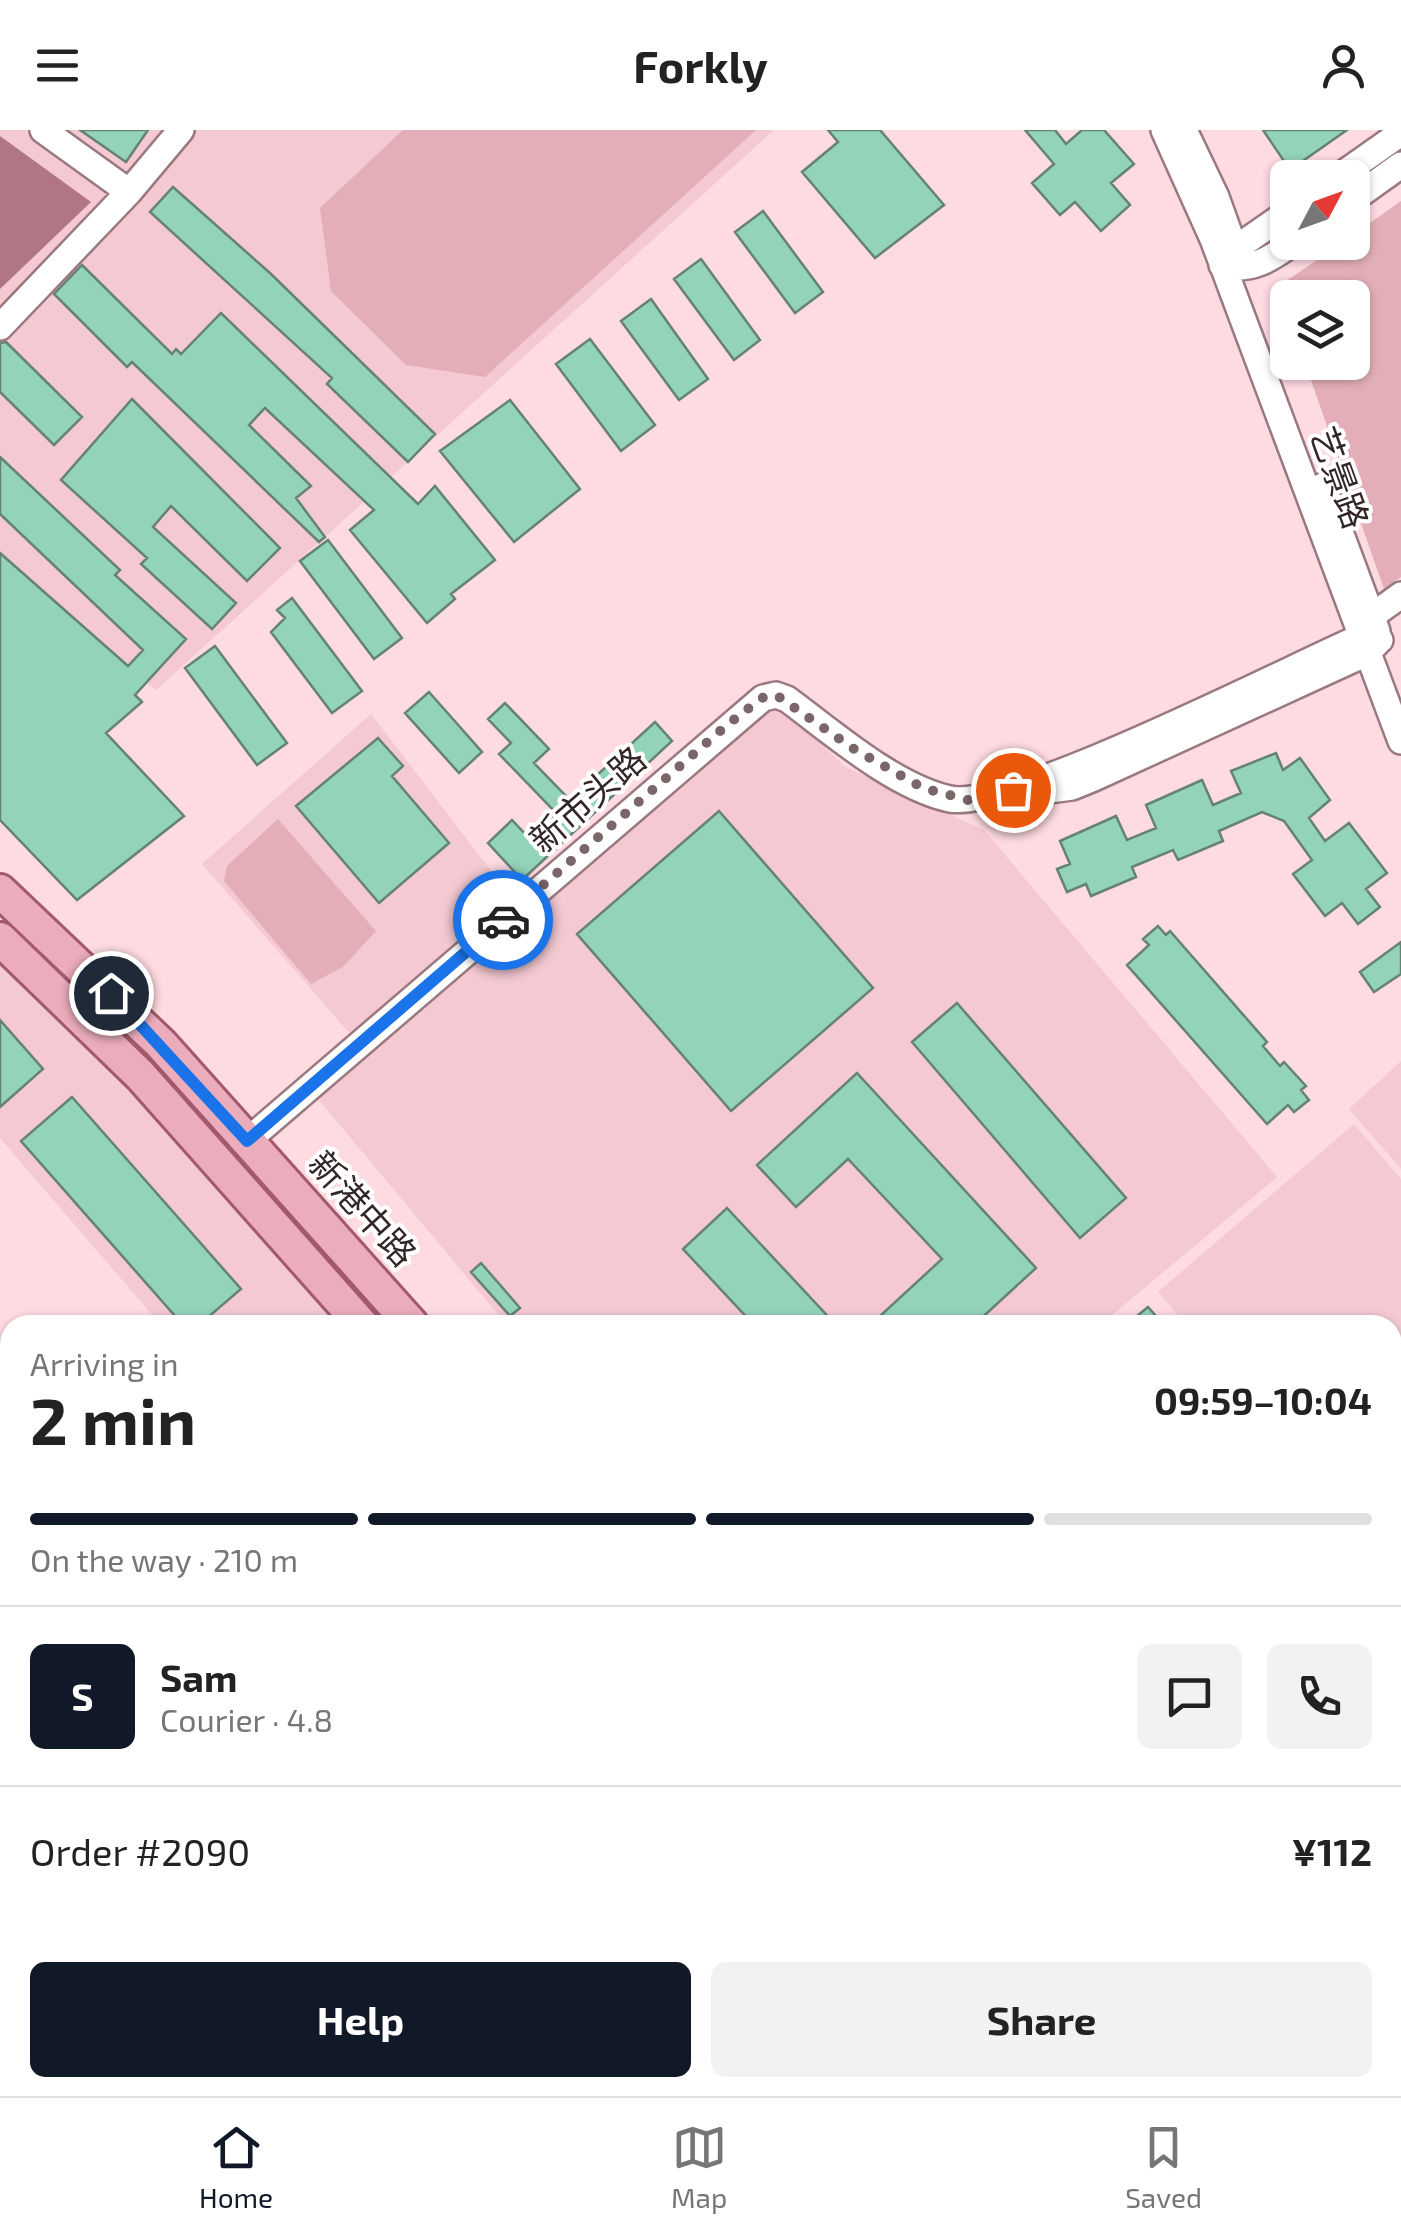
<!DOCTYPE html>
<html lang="en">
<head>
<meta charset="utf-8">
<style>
  body { margin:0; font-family:"Exo 2","Noto Sans SC",sans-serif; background:#f2f2f2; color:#222; height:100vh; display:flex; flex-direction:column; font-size:38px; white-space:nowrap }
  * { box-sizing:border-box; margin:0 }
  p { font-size:32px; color:#767676 }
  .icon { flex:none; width:55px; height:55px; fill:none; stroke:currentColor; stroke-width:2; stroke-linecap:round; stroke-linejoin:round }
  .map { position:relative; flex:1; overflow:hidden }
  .panel { position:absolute; left:0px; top:1185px; width:1402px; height:782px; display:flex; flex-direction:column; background:#fff; border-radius:30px 30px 0 0; box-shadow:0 2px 8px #0004 }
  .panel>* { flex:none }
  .needle { width:65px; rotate:49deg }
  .buttons { position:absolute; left:1270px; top:30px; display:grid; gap:20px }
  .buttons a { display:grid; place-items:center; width:100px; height:100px; border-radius:15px; background:#fff; box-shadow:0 2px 8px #0004; font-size:50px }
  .pin { position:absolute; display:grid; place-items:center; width:85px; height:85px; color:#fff; margin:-42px; border:5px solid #fff; border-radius:50%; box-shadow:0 2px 10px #0007 }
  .courier { position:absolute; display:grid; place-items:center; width:100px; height:100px; margin:-50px; border:8px solid #1a73e8; border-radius:50%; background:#fff; color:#222; box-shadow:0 2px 12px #0007 }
  .overview em { font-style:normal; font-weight:700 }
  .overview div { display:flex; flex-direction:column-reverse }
  .overview { display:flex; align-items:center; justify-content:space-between; height:170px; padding:0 30px }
  h1 { font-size:65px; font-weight:700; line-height:75px }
  .bar { display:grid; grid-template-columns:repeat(4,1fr); gap:15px 10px; align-content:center; height:120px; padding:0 30px }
  .bar i { height:12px; border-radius:8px; background:#e0e0e0 }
  .bar .selected { background:#111827 }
  .bar p { grid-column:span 4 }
  .line { display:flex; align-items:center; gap:25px; padding:0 30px; border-top:2px solid #e0e0e0 }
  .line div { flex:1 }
  .round { display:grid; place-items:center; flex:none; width:105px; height:105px; border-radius:15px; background:#f2f2f2 }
  .action { display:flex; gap:20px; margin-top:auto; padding:20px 30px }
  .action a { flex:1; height:115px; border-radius:15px; background:#111827; color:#fff; font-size:40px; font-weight:700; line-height:115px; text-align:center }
  .action a+a { background:#f2f2f2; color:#222 }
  header { display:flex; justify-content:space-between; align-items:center; height:130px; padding:0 30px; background:#fff; font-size:45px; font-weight:700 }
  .tabs { display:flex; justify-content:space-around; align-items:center; height:140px; border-top:2px solid #e0e0e0; background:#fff; font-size:28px; color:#767676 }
  .tabs a { display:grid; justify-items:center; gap:5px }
  .tabs .selected { color:#111827 }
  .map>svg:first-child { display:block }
  .built { fill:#f4c9d2 }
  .green { fill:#e3aeb8 }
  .water { fill:#b17683 }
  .building { fill:#93d3b9; stroke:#648275; stroke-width:2.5 }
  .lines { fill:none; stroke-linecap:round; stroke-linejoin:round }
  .minor-casing { stroke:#99797f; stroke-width:30 }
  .major-casing { stroke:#a2596b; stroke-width:38 }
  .minor { stroke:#fff; stroke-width:25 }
  .major { stroke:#ebacbc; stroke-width:32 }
  .done { stroke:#7a6569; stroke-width:10; stroke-dasharray:0 18 }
  .route { stroke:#1a73e8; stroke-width:12 }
  .labels { text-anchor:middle; stroke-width:8; stroke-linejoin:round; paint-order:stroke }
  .street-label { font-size:35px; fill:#332628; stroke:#fff }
</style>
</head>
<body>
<header><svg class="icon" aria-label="menu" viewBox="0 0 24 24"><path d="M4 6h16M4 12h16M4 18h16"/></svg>Forkly<svg class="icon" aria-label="person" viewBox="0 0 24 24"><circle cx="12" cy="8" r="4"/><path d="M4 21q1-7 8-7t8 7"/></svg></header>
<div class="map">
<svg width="1401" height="1966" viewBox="0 0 1401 1966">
  <rect width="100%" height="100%" fill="#fedae1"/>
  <path class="built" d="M 0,0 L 774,0 L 156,560 L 0,423 Z
    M 777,571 L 844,636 L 984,700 L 1277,1047 L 1100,1195 L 507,1195 L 318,969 Z
    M 371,584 L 512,768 L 351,905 L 202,734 Z
    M 0,817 L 354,1195 L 161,1195 L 0,1008 Z
    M 1401,931 L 1401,1039 L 1349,979 Z
    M 1354,994 L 1401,1049 L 1401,1225 L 1393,1232 L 1392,1195 L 1186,1195 L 1158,1162 Z
    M 1401,1289 L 1401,1804 L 1392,1801 L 1392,1296 Z
    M 10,1441 L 10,1658 L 0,1646 L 0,1449 Z"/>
  <path class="green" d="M 403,0 L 756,0 L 485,247 L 406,235 L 331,161 L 320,78 Z
    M 1401,71 L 1401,447 L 1384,459 L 1305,233 L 1352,232 L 1352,168 L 1288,168 L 1287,181 L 1279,156 L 1342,113 L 1352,112 L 1353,105 Z
    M 278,689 L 376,801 L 344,836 L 311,854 L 224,751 L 227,736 Z"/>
  <path class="water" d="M 0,6 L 91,72 L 0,159 Z"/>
  <path class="building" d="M 80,0 L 148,0 L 126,32 Z
    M 828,0 L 880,0 L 944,75 L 875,128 L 802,42 L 838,12 Z
    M 1025,0 L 1055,0 L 1066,14 L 1082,0 L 1104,0 L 1134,34 L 1111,53 L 1130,75 L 1101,101 L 1075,72 L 1060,85 L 1032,53 L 1054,34 Z
    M 1263,0 L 1347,0 L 1290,40 Z
    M 173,57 L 270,143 L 435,304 L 408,332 L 327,254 L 332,248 L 150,82 Z
    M 763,81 L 823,162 L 795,183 L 735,102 Z
    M 701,129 L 760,210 L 734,230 L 674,149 Z
    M 82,135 L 172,224 L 176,219 L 181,224 L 221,183 L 418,374 L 435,356 L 495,430 L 451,464 L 455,469 L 427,493 L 350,400 L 374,380 L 265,278 L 249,295 L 311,356 L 296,368 L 325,407 L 319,412 L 132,232 L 127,237 L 54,164 Z
    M 651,169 L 708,249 L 679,270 L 621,191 Z
    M 590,209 L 655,295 L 621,321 L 556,234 Z
    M 6,212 L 82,287 L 54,315 L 0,262 L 0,213 Z
    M 132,269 L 280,418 L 247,451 L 171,376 L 153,397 L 236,473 L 212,499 L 141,434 L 147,428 L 61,350 Z
    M 510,270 L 580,359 L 514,412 L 440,321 Z
    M 0,327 L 120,440 L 115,445 L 186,509 L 135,565 L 142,572 L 106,603 L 184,686 L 77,770 L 0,690 L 0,423 L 128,536 L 143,520 L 0,384 Z
    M 328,410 L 402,508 L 374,529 L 300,431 Z
    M 292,468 L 362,561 L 332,583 L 271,502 L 285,488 L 277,480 Z
    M 215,516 L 287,613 L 257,635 L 185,538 Z
    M 429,562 L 482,622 L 459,643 L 405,583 Z
    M 505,573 L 549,619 L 534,633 L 570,670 L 655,592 L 672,611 L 522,750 L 488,713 L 512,690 L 529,708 L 556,683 L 499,624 L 511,613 L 488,589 Z
    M 378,608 L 403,636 L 392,646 L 449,713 L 379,773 L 296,676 Z
    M 1276,623 L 1283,640 L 1300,628 L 1330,670 L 1309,688 L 1325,711 L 1349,693 L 1387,743 L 1366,759 L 1380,777 L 1358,794 L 1342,773 L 1325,786 L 1293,744 L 1312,730 L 1284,691 L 1262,682 L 1219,701 L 1223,711 L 1178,730 L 1173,720 L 1132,737 L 1136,747 L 1091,766 L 1086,754 L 1067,762 L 1057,739 L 1070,734 L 1060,711 L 1116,686 L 1127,710 L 1156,698 L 1146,675 L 1202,650 L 1213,675 L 1241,663 L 1231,641 Z
    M 719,681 L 873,858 L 731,981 L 577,804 Z
    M 1158,796 L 1166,805 L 1170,801 L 1267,912 L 1263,916 L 1280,936 L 1284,932 L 1306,956 L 1301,960 L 1309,970 L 1294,982 L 1288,975 L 1267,994 L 1127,835 L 1149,815 L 1143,809 Z
    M 1401,812 L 1401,844 L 1374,862 L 1360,842 Z
    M 957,873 L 1126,1068 L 1080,1108 L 912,912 Z
    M 0,890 L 43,939 L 0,977 Z
    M 857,943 L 1036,1138 L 974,1195 L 888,1195 L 880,1186 L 942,1129 L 848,1029 L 796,1077 L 757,1035 Z
    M 72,967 L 241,1159 L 199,1195 L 183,1195 L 21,1011 Z
    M 727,1078 L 836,1195 L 754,1195 L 683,1119 Z
    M 481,1133 L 520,1178 L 510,1186 L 471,1142 Z
    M 1148,1177 L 1164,1195 L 1126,1195 Z"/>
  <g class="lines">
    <defs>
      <path id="minor" d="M 43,0 L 129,62
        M 1164,0 L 1213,109 L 1401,611
        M 1184,0 L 1216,67 L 1239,131
        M 1337,48 L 1401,3
        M 1352,70 L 1401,35
        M 1288,82 L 1235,119 L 1222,135 C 1251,142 1271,129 1294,112
        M 0,197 L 129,62 L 181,0
        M 1323,356 L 1377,501
        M 1372,486 L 1401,465
        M 1035,662 L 1072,657 L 1094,648 L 1367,523 L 1377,513
        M 247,1011 L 763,568 L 776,565 L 787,569 C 832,602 894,657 950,669 C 1012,681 1287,539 1361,507 L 1380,510
        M 1392,1267 L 1401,1259
        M 1392,1290 L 1401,1282
        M 281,1966 L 291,1958"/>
      <path id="major" d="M 0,761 L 161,914 L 412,1195
        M 0,809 L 140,945 L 362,1195
        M 1042,1958 L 1049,1966
        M 1089,1958 L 1097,1966"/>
    </defs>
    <use href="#minor" class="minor-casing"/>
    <use href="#major" class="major-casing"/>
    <use href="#minor" class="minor"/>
    <use href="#major" class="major"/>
  </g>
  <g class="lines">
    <path class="done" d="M 503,790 L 727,595 L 762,568 L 776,565 L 854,619 L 923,658 L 968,670 L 1013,660"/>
    <path class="route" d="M 111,863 L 247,1011 L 503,790"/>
  </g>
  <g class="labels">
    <g class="street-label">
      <text transform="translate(1339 348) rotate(70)" y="12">艺景路</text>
      <text transform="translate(588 670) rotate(-41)" y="12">新市头路</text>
      <text transform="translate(362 1079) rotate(48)" y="12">新港中路</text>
    </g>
  </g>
</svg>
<div class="buttons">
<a><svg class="needle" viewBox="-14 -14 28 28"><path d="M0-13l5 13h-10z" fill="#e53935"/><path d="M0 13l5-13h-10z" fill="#767676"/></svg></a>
<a><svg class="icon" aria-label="layers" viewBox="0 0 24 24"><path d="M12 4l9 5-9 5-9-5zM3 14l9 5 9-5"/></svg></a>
</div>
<div class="pin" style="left:1013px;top:660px;background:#ea580c"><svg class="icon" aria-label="bag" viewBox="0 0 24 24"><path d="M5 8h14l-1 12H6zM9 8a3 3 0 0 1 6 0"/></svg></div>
<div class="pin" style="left:111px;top:863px;background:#1f2937"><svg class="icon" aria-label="home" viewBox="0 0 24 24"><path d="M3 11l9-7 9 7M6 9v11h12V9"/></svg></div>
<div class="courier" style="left:503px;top:790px"><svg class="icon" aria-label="car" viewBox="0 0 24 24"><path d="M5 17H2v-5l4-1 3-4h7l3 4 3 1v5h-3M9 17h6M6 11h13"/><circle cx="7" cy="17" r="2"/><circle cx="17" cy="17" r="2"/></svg></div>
<section class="panel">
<div class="overview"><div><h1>2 min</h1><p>Arriving in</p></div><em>09:59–10:04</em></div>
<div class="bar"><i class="selected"></i><i class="selected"></i><i class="selected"></i><i></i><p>On the way · 210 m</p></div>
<div class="line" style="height:180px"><b class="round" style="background:#111827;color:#fff">S</b><div><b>Sam</b><p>Courier · 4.8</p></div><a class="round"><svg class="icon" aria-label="chat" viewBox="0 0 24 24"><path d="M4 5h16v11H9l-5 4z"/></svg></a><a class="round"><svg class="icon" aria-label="phone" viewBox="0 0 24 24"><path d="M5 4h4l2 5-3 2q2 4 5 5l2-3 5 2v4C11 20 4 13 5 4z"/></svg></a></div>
<div class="line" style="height:130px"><div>Order #2090</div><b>¥112</b></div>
<div class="action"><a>Help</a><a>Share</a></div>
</section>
</div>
<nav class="tabs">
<a class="selected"><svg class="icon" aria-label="home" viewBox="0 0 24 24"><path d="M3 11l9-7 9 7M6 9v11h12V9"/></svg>Home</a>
<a><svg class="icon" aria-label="map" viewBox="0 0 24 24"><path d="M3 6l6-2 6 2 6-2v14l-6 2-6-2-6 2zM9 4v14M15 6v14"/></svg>Map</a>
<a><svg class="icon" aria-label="saved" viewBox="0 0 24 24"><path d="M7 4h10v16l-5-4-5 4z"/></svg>Saved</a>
</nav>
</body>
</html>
